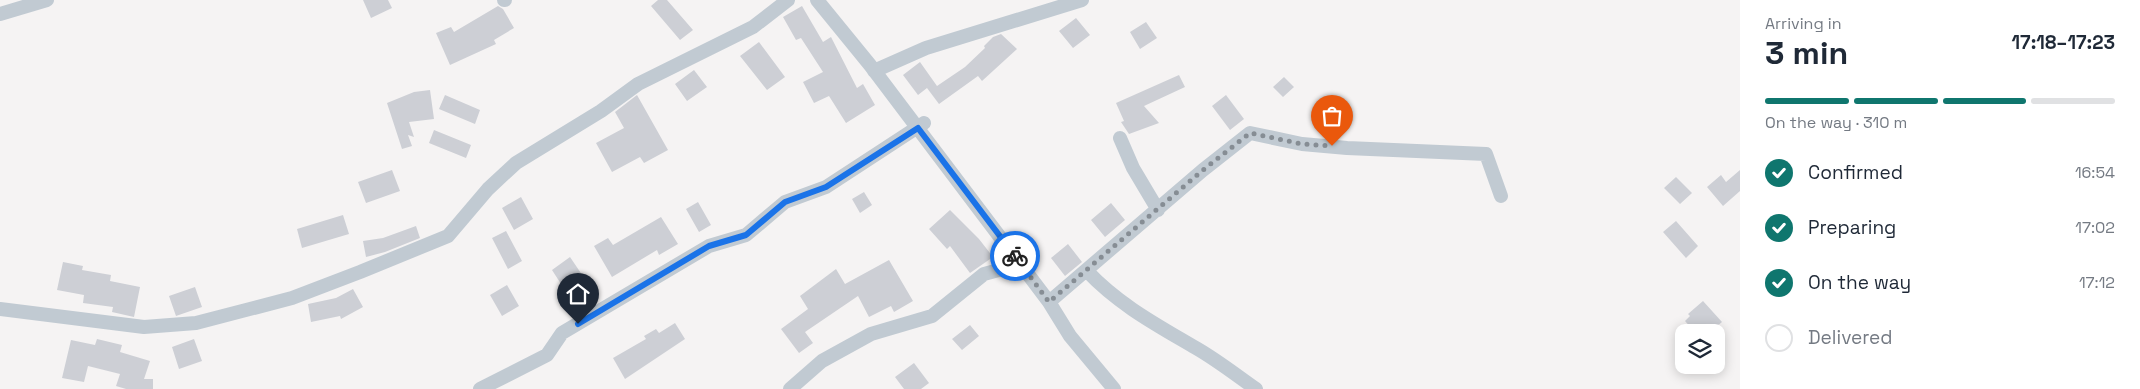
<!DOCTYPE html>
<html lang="en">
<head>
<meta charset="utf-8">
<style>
  body { margin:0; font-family:"Space Grotesk",sans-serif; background:#f2f2f3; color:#1f2937; height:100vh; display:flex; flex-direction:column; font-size:19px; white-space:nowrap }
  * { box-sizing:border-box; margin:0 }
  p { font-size:16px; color:#747a83 }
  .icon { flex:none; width:28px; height:28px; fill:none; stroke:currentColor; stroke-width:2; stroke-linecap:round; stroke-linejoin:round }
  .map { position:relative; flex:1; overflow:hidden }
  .panel { display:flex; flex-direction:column; background:#fff; width:400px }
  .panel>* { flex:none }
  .controls { position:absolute; left:1675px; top:324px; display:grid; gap:10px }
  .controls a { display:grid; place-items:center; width:50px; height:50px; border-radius:10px; background:#fff; box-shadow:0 2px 12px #0003; font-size:25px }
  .pin { position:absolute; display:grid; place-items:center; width:42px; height:42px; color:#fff; margin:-51px -21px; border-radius:50% 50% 50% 0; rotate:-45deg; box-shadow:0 0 5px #0007 }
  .pin .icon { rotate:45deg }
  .courier { position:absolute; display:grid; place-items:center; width:50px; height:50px; margin:-25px; border:4px solid #1a73e8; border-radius:50%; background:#fff; color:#222; box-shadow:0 1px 6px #0007 }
  .overview em { font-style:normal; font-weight:700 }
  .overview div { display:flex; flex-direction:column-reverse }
  .overview { display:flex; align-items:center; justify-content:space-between; height:85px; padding:0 25px }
  h1 { font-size:32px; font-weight:700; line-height:38px }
  .bar { display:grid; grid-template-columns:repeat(4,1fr); gap:8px 5px; align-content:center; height:60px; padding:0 25px }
  .bar i { height:6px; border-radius:4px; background:#e0e1e3 }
  .bar .active { background:#0f766e }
  .bar p { grid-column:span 4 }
  ol { padding:0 25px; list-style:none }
  li { display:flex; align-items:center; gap:15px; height:55px }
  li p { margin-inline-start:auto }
  li .icon { padding:5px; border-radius:50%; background:#0f766e; color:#fff; stroke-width:4 }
  li:last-child { color:#747a83 }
  li i { width:28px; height:28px; border:2px solid #e0e1e3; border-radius:50% }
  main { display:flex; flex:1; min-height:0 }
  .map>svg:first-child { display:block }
  .building { fill:#cdcfd5 }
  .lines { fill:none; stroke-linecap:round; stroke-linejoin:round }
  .minor { stroke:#c1cad2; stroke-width:14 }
  .done { stroke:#868d94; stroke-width:5; stroke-dasharray:0 9 }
  .route { stroke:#1a73e8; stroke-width:6 }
</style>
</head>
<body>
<main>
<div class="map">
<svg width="1740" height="389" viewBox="0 0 1740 389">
  <rect width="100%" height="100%" fill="#f5f3f3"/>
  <path class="building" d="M 363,0 L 388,0 L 392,8 L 371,18 Z
    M 658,0 L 667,0 L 693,30 L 680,40 L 651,6 Z
    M 498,6 L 503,9 L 514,28 L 494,40 L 496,44 L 450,65 L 436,33 L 451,27 L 454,32 Z
    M 802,6 L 823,42 L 831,37 L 857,88 L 863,84 L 875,105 L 846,123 L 829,96 L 814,103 L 803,82 L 823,72 L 801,38 L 796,40 L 783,17 Z
    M 1076,18 L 1090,35 L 1073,48 L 1059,31 Z
    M 1146,22 L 1157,38 L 1140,49 L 1130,32 Z
    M 1001,34 L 1017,49 L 982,81 L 978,76 L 939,104 L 927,88 L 918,95 L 903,75 L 920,62 L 937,86 L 965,67 L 985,48 L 984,46 L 993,37 Z
    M 759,42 L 785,77 L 767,90 L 740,56 Z
    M 694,70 L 707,87 L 687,101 L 675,84 Z
    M 1179,75 L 1185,87 L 1144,106 L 1159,123 L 1129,134 L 1121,122 L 1124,121 L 1116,103 Z
    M 1284,77 L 1294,87 L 1283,97 L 1273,87 Z
    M 430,90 L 434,119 L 409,122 L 414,137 L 408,135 L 412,146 L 402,149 L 387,103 L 414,92 Z
    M 445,95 L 480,110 L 475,124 L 439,109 Z
    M 637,95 L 668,150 L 644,163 L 640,157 L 612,172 L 596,143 L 624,128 L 615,112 Z
    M 1226,95 L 1244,119 L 1230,130 L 1212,106 Z
    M 434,130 L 471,145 L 466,158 L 429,143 Z
    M 392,170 L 400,191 L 366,203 L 358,182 Z
    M 1740,170 L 1740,191 L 1723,206 L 1707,187 L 1721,175 L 1726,182 Z
    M 1676,177 L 1692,193 L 1680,204 L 1664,188 Z
    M 864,192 L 872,205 L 860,213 L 852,199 Z
    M 521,197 L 533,219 L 514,230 L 502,208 Z
    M 698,202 L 711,225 L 699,232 L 686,209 Z
    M 1111,203 L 1125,220 L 1105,237 L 1091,220 Z
    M 950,210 L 979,239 L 993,257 L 970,273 L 950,246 L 947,249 L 929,229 Z
    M 343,215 L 349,234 L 302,248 L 297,229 Z
    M 661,217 L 678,244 L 659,255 L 657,250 L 612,277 L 594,246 L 608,238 L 613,245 Z
    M 1676,221 L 1698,246 L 1686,258 L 1663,232 Z
    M 416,226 L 420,238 L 385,252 L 366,257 L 363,241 L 383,238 Z
    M 506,231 L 522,261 L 508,269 L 492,238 Z
    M 1068,244 L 1082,262 L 1065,276 L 1051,258 Z
    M 570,257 L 591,288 L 572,301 L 552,270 Z
    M 889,260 L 913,301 L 894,312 L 891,306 L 869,317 L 858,296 L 805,332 L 813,343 L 799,353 L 781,329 L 808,309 L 800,296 L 836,269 L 845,284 Z
    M 63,262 L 83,266 L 82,270 L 111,275 L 110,281 L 140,287 L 134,317 L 112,312 L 113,307 L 83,303 L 84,295 L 57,290 Z
    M 507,285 L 519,306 L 502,316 L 490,295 Z
    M 195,287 L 202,307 L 176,316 L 169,296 Z
    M 353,289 L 363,307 L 341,319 L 340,316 L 311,322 L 308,304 L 336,298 Z
    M 1703,301 L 1722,322 L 1710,332 L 1703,332 L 1697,326 L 1693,330 L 1685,321 L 1690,316 L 1688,314 Z
    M 675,323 L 685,339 L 625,379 L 613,358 L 646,339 L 644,336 L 656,329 L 659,333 Z
    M 970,325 L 979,336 L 962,350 L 952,339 Z
    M 97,339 L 122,345 L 120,352 L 150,361 L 144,379 L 153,379 L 153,389 L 126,389 L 116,386 L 120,374 L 88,366 L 84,382 L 62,378 L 71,340 L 95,345 Z
    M 194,339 L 202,361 L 179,369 L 172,347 Z
    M 914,363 L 929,383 L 921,389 L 904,389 L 895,377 Z"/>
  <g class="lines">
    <path class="minor" d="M 504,0 L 505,0
      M 817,0 L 870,65 L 1049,302 L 1070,336 L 1114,389
      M 0,14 L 47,0
      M 874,71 L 926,48 L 1082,0
      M 1120,138 L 1133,168 L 1158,210
      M 1087,271 C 1119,305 1157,325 1196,348 C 1217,360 1236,375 1256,389
      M 1049,302 L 1203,170 L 1250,133 L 1302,144 L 1347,148 L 1486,154 L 1501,196
      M 0,309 L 144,327 L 196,323 L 292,298 L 360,272 L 448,236 L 488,189 L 516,163 L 601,111 L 638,84 L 753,27 L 788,0
      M 480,389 L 547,355 L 562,333 L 709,246 L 746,235 L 785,202 L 826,187 L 924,123
      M 790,389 L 822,361 L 871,334 L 932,316 L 984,274 L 1021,264"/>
  </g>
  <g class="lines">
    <path class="done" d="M 1015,256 L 1049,302 L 1203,170 L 1250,133 L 1302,144 L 1332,146"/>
    <path class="route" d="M 578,324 L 709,246 L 746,235 L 785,202 L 826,187 L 918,128 L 1015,256"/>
  </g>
</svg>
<div class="controls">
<a><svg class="icon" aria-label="layers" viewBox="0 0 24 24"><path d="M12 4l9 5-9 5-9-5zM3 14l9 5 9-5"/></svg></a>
</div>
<div class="pin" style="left:1332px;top:146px;background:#ea580c"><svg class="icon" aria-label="bag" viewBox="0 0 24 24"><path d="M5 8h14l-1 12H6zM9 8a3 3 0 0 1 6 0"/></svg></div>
<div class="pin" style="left:578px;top:324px;background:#1f2937"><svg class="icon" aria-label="home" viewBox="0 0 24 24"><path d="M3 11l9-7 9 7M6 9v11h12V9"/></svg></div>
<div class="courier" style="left:1015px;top:256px"><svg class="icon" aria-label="bike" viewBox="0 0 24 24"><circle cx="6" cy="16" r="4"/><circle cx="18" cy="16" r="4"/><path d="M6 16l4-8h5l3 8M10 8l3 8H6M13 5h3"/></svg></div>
</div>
<section class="panel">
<div class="overview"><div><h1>3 min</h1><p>Arriving in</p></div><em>17:18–17:23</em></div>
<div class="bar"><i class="active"></i><i class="active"></i><i class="active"></i><i></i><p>On the way · 310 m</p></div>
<ol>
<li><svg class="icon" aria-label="check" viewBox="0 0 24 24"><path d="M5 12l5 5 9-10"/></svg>Confirmed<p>16:54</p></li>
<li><svg class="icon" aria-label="check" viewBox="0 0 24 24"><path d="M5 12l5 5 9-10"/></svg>Preparing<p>17:02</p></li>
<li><svg class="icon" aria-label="check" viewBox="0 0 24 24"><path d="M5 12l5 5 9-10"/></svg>On the way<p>17:12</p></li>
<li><i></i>Delivered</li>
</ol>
</section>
</main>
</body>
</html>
